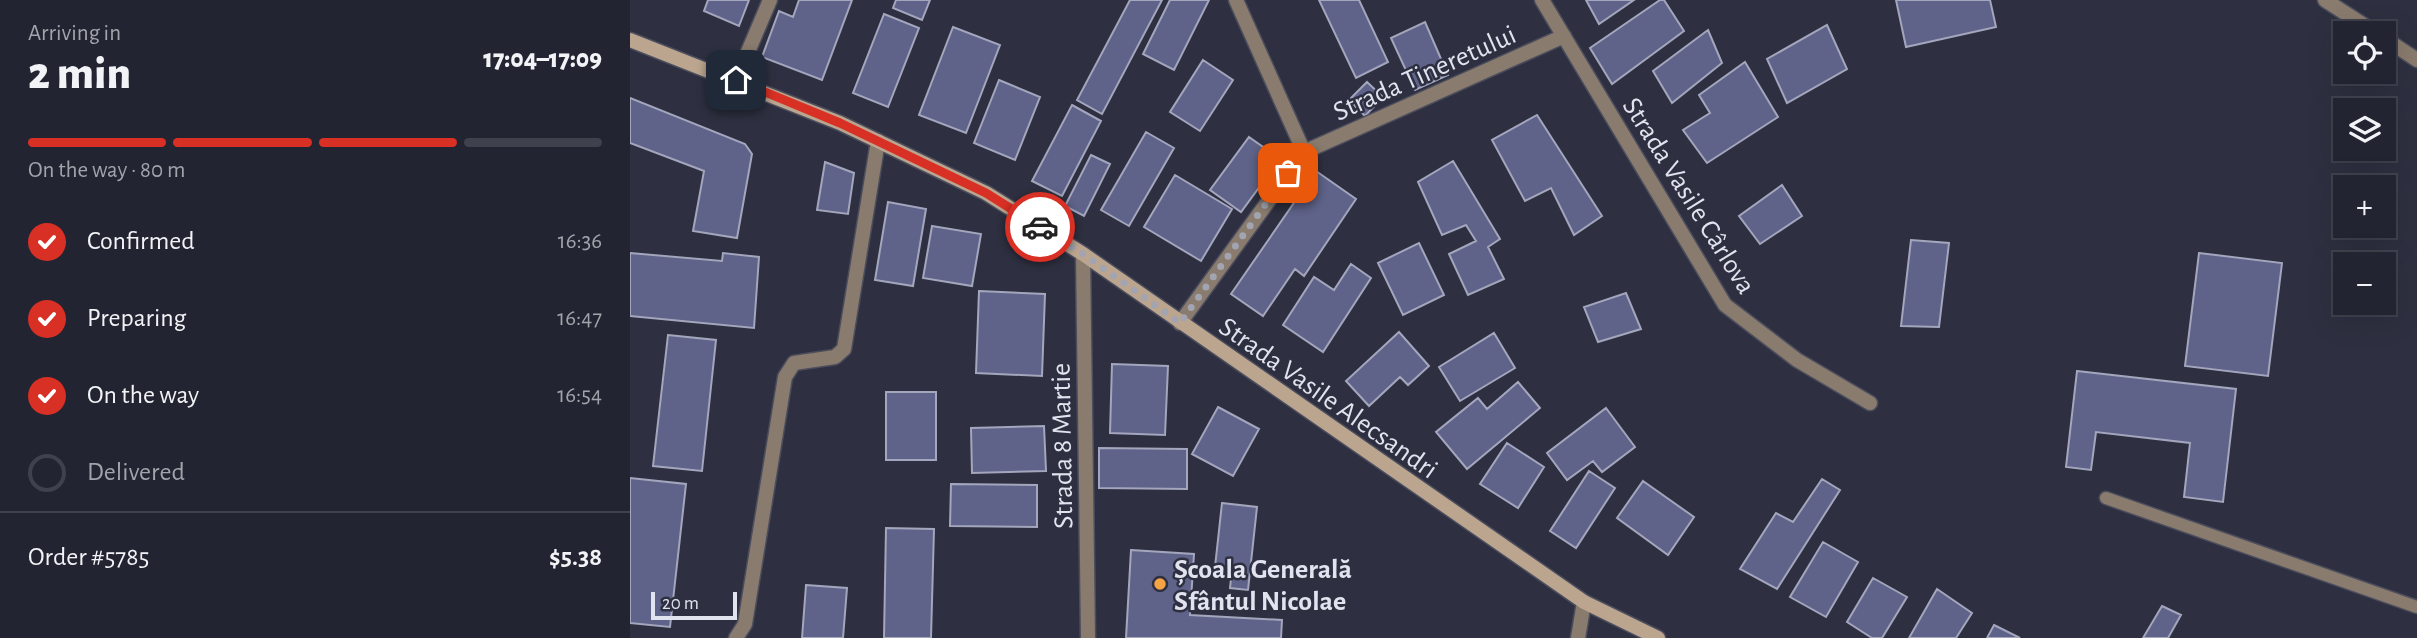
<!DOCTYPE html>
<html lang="en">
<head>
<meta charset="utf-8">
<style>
  body { margin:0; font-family:"Alegreya Sans",sans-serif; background:#2e303d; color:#f1f3f6; height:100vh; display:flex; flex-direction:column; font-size:26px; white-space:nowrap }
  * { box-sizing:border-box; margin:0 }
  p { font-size:23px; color:#a2a4ab }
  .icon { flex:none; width:38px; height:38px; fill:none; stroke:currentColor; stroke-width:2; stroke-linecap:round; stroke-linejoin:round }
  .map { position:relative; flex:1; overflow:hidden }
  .details { display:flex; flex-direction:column; background:#222431; width:630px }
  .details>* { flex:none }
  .controls { position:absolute; left:1703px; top:21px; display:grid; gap:14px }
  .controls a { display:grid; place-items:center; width:63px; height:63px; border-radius:0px; background:#222431; box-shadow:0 7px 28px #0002,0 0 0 2px #3f414d; font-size:35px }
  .scale { position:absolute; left:21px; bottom:18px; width:86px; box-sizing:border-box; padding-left:7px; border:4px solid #e1e3ee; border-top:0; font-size:19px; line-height:24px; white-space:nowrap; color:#e1e3ee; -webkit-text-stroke:5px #2e3041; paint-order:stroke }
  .pin { position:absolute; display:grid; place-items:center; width:60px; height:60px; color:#fff; margin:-30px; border-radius:14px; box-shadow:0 4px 10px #0006 }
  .courier { position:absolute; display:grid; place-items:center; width:70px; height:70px; margin:-35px; border:5px solid #d93025; border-radius:50%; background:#fff; color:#222; box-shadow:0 2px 9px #0007 }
  .head em { font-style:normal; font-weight:800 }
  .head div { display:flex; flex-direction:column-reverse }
  .head { display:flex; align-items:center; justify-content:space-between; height:119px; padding:0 28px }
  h1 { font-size:46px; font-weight:800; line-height:52px }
  .bar { display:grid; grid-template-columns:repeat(4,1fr); gap:10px 7px; align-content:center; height:84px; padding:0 28px }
  .bar i { height:9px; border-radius:5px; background:#3f414d }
  .bar .current { background:#d93025 }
  .bar p { grid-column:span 4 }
  .line { display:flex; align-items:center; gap:18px; padding:0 28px; border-top:2px solid #3f414d }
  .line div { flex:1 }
  ol { padding:0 28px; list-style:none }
  li { display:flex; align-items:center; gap:21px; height:77px }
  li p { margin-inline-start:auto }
  li .icon { padding:7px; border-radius:50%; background:#d93025; color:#fff; stroke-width:4 }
  li:last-child { color:#a2a4ab }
  li i { width:38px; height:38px; border:4px solid #3f414d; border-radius:50% }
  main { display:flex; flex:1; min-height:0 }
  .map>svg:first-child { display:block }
  .building { fill:#5f6389; stroke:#a3a6bc; stroke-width:2 }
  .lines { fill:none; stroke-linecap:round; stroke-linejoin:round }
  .lane-casing { stroke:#4b4d5d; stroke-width:15 }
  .street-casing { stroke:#4b4d5d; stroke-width:17 }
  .secondary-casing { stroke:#4b4d5d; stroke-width:17 }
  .lane { stroke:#897b6d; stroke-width:12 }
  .street { stroke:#897b6d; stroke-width:14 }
  .secondary { stroke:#bba58f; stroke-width:14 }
  .done { stroke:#a2a4b1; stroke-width:7; stroke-dasharray:0 12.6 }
  .route { stroke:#d93025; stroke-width:9 }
  .poi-dot { fill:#f4a444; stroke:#2e3041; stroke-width:2.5 }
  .labels { text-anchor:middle; stroke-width:5; stroke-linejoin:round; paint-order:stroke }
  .street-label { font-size:28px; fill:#e1e3ee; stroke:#2e3041 }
  .poi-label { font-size:28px; font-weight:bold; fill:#e1e3ee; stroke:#2e3041; text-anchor:start }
</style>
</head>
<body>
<main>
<section class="details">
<div class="head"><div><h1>2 min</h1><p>Arriving in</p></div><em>17:04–17:09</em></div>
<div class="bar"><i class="current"></i><i class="current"></i><i class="current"></i><i></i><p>On the way · 80 m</p></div>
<ol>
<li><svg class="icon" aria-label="check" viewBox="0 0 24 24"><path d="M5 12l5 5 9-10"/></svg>Confirmed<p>16:36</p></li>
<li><svg class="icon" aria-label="check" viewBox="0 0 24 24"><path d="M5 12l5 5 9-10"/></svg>Preparing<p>16:47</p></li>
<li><svg class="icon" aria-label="check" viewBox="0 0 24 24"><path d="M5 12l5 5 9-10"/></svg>On the way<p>16:54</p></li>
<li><i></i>Delivered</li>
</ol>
<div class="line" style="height:91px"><div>Order #5785</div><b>$5.38</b></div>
</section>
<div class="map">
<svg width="1787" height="638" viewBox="0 0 1787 638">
  <rect width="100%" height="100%" fill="#2e3041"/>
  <path class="building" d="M 78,0 L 119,0 L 109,26 L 74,11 Z
    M 169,0 L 222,0 L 192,80 L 132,57 L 149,11 L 163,17 Z
    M 266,0 L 300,0 L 292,20 L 263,8 Z
    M 500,0 L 532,0 L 472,114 L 447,100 Z
    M 540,0 L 579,0 L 544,70 L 513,54 Z
    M 689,0 L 729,0 L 758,62 L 726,78 Z
    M 956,0 L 1004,0 L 969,24 Z
    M 1030,0 L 1034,0 L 1054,31 L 982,84 L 960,48 Z
    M 1266,0 L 1360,0 L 1366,27 L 1276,47 Z
    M 254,14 L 289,28 L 258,107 L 223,93 Z
    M 795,22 L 818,75 L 785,90 L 761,38 Z
    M 1197,25 L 1217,69 L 1157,103 L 1137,59 Z
    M 323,27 L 370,45 L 336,133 L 289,115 Z
    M 1078,30 L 1092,63 L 1042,103 L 1023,71 Z
    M 573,60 L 603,80 L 570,131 L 540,112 Z
    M 1115,62 L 1148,117 L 1077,163 L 1053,130 L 1080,113 L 1069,95 Z
    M 369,80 L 410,97 L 385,160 L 344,143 Z
    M 737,82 L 753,97 L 735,116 L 719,100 Z
    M 0,98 L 115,144 L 122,154 L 107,238 L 63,231 L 74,171 L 0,143 Z
    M 442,105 L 471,121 L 432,196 L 402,181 Z
    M 907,115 L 972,216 L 944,235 L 921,188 L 895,201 L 862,140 Z
    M 516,132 L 544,148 L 499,226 L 471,210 Z
    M 619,137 L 650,159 L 611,212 L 580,190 Z
    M 461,155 L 480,164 L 454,216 L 435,206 Z
    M 823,161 L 870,239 L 858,247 L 874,279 L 838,295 L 819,254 L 846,241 L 836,225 L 812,235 L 788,182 Z
    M 195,162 L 224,173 L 218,214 L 187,210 Z
    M 686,171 L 726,199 L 674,276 L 665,269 L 633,316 L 601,294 Z
    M 545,175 L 602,209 L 571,261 L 514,227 Z
    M 1152,185 L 1172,216 L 1130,244 L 1109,216 Z
    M 258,202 L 296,209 L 283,286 L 245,280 Z
    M 302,226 L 351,234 L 342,286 L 293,278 Z
    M 1281,240 L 1319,243 L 1309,327 L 1271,326 Z
    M 789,243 L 814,295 L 773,315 L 748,263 Z
    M 0,253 L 92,261 L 93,253 L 129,257 L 124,328 L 0,316 Z
    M 1569,253 L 1652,263 L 1638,376 L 1555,366 Z
    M 721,264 L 741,278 L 693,352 L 653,325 L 684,277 L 704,290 Z
    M 349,291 L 415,294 L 412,376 L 346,373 Z
    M 996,293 L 1011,329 L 968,342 L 954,307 Z
    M 769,332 L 799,366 L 778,385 L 770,377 L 739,406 L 716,381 Z
    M 864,333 L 885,368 L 830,401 L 809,367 Z
    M 38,335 L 86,340 L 72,471 L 23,466 Z
    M 482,364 L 538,366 L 535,435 L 480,433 Z
    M 1447,371 L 1606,389 L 1593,502 L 1554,497 L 1560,443 L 1466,432 L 1461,470 L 1436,467 Z
    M 888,382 L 910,408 L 837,469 L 806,432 L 848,398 L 857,409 Z
    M 256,392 L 306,392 L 306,460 L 256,460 Z
    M 588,407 L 629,429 L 603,476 L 562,454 Z
    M 976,408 L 1005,447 L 972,472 L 963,461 L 937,480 L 917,453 Z
    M 414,426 L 416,471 L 342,473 L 341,428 Z
    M 877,443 L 914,467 L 888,508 L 850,484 Z
    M 469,448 L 557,449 L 557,489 L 469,488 Z
    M 959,471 L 985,488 L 946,548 L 920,531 Z
    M 0,478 L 56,484 L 40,627 L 0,623 Z
    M 1192,479 L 1210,490 L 1147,589 L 1110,569 L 1146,513 L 1163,522 Z
    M 1013,481 L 1064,517 L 1038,555 L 987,518 Z
    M 321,484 L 407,485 L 407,527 L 320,526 Z
    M 592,503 L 627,507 L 618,590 L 600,588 L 602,569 L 585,567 Z
    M 256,528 L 304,529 L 301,638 L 254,638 Z
    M 1193,542 L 1228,562 L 1196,617 L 1160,597 Z
    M 501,550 L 564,554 L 560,615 L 652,620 L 651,638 L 496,638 Z
    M 1243,578 L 1277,597 L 1252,638 L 1242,638 L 1217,622 Z
    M 176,585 L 217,588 L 213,638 L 172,638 Z
    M 1307,589 L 1342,613 L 1326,638 L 1279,638 Z
    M 1532,606 L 1551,615 L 1538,638 L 1513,638 Z
    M 1364,625 L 1390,638 L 1357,638 Z"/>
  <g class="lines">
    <defs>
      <path id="lane" d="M 1476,498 L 1787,607"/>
      <path id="street" d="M 606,0 L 674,152
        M 912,0 L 1095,305 L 1167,360 L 1240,403
        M 1695,0 L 1746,33
        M 1754,38 L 1787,60
        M 106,80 L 140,0
        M 453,254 L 458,638
        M 550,323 L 674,152 L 934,36
        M 106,638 L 115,624 L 155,377 L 164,363 L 205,357 L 214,349 L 248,141
        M 948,638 L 954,602"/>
      <path id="secondary" d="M 0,40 L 210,123 L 356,193 L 453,254 L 954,602 L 1028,638"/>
    </defs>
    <use href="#lane" class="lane-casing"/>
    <use href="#street" class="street-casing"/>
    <use href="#secondary" class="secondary-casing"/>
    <use href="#lane" class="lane"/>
    <use href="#street" class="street"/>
    <use href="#secondary" class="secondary"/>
  </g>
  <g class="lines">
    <path class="done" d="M 410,227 L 453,254 L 550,323 L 658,173"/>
    <path class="route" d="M 106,80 L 210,123 L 356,193 L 410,227"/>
  </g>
  <circle class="poi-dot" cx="530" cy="584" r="7"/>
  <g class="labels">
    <g class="street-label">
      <text transform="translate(794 72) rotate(-24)" y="10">Strada Tineretului</text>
      <text transform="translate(1060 195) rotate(58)" y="10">Strada Vasile Cârlova</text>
      <text transform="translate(699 397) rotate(35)" y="10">Strada Vasile Alecsandri</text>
      <text transform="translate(431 446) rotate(-91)" y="10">Strada 8 Martie</text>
    </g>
    <g class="poi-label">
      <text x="544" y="578">Școala Generală<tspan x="544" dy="32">Sfântul Nicolae</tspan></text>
    </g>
  </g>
</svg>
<div class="controls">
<a><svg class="icon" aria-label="locate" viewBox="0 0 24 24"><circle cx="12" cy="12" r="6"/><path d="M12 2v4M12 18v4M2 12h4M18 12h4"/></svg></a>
<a><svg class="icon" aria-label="layers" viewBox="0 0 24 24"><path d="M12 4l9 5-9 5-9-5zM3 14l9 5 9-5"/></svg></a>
<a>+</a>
<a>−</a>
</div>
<div class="scale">20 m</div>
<div class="pin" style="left:658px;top:173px;background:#ea580c"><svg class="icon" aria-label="bag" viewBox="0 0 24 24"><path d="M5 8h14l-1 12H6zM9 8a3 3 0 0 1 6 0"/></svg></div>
<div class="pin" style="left:106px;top:80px;background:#1f2937"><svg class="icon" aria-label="home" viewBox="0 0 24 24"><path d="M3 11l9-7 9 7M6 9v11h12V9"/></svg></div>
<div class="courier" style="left:410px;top:227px"><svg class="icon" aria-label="car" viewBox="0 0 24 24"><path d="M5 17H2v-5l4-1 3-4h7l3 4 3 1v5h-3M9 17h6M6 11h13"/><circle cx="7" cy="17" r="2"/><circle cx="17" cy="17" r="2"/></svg></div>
</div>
</main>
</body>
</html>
